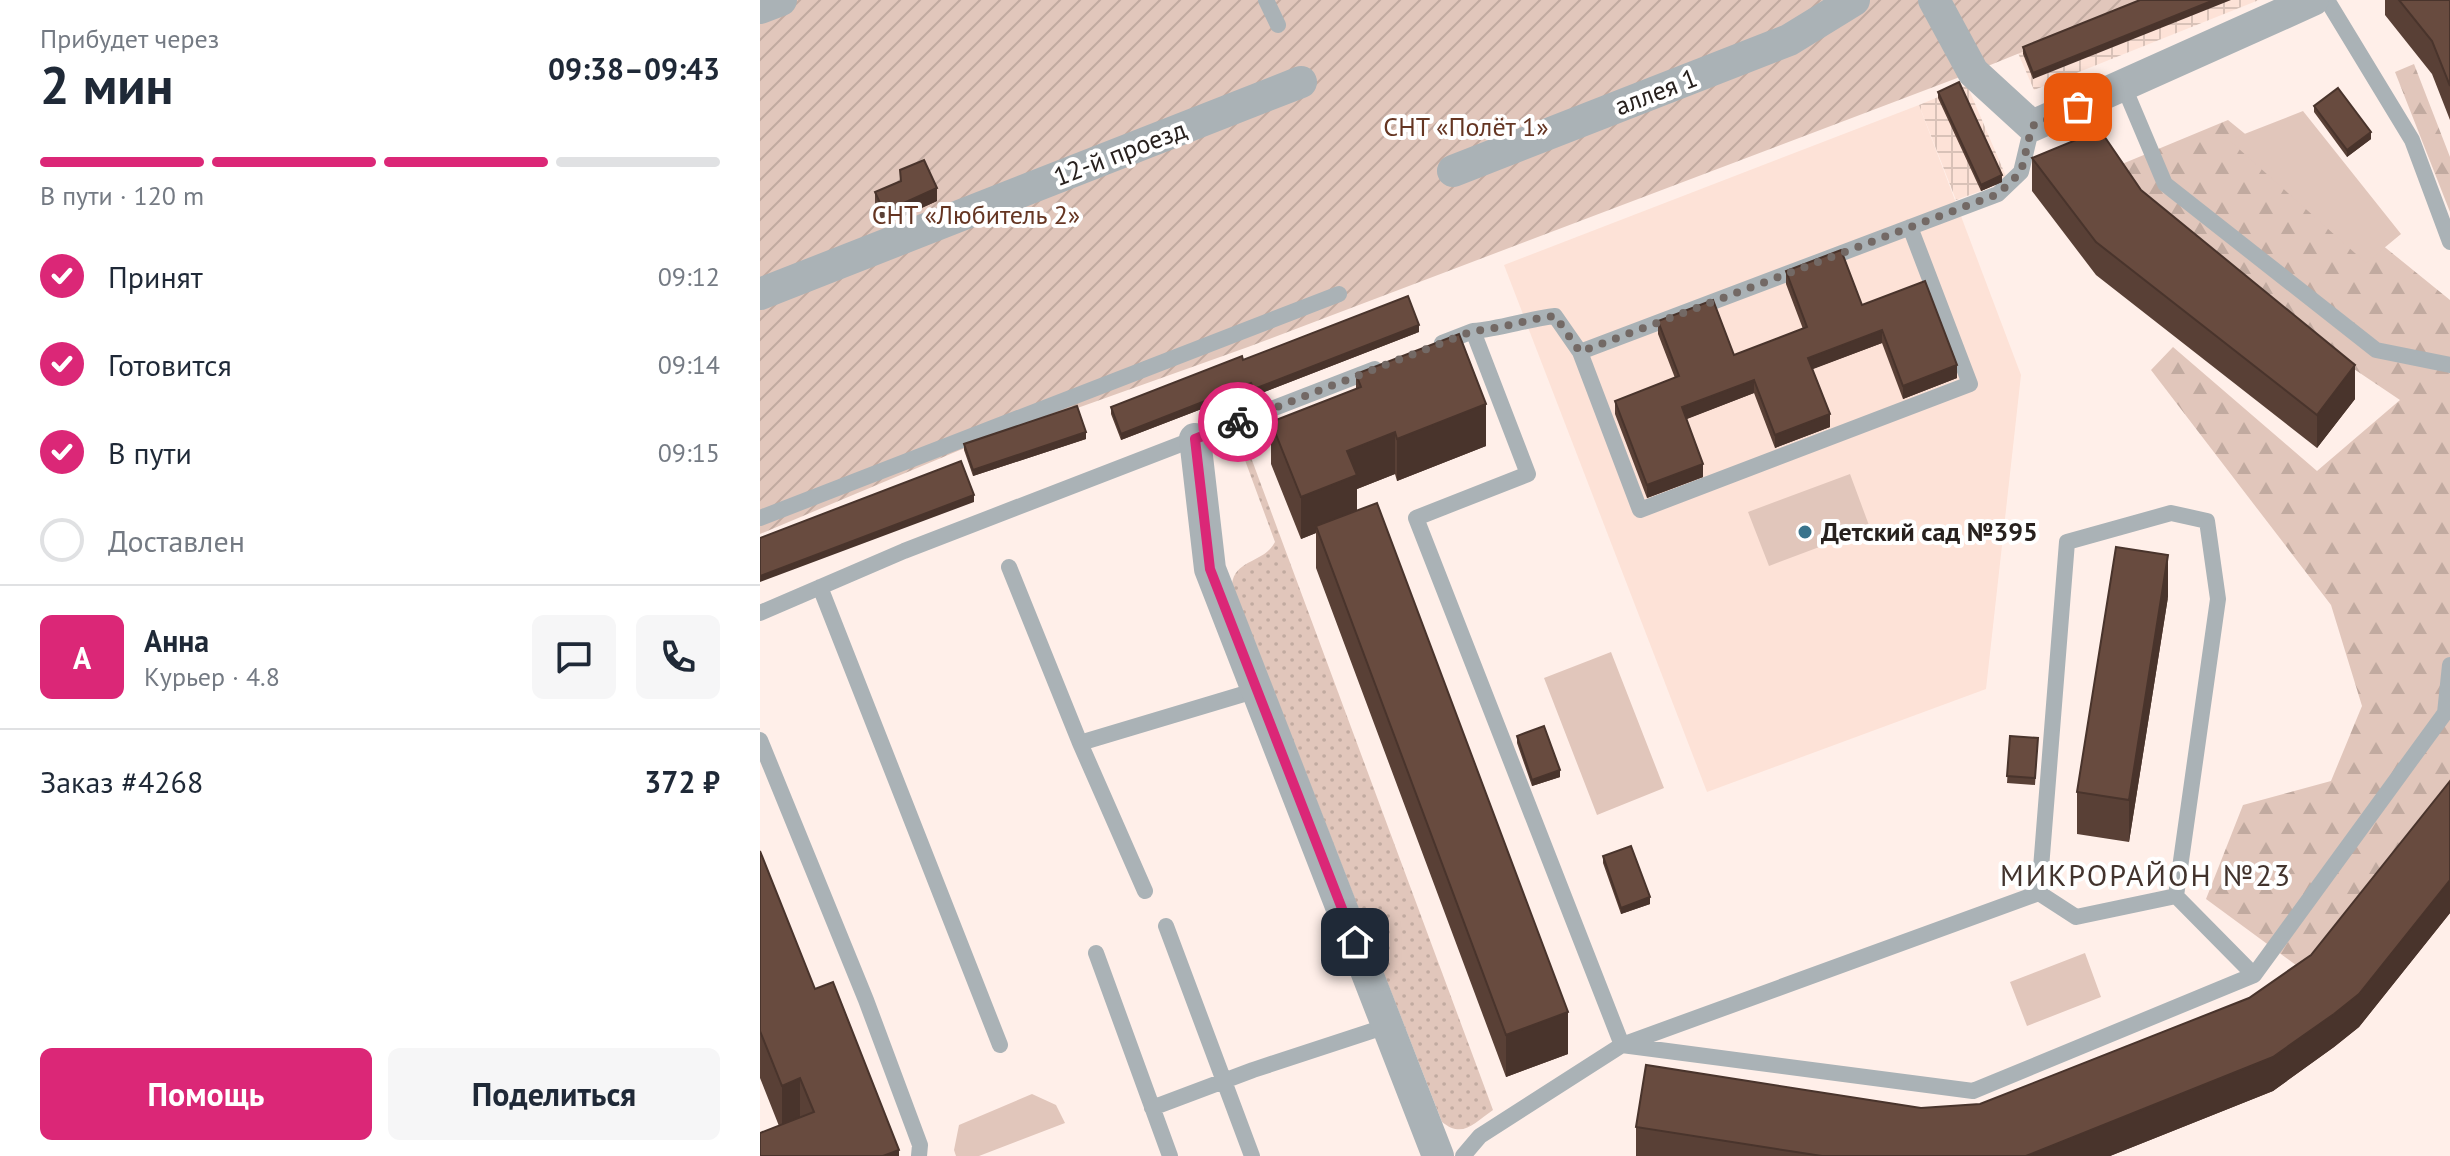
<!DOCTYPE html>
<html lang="ru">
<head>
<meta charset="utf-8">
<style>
  body { margin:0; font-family:"PT Sans",sans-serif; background:#f6f6f7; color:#1f2937; height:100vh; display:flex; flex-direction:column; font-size:30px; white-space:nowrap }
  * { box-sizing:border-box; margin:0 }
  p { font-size:26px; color:#747a83 }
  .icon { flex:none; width:44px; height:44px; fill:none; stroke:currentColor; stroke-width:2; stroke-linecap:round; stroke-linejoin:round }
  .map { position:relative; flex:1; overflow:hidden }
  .sheet { display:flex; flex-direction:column; background:#fff; width:760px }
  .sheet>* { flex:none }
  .pin { position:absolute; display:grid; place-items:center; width:68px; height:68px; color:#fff; margin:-34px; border-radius:16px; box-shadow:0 4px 12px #0006 }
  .courier { position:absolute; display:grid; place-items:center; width:80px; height:80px; margin:-40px; border:6px solid #db2777; border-radius:50%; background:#fff; color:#222; box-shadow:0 2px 10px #0007 }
  .head em { font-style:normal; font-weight:700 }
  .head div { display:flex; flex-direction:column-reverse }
  .head { display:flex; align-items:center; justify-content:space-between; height:136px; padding:0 40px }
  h1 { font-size:52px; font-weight:700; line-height:60px }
  .bar { display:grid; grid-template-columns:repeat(4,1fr); gap:12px 8px; align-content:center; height:96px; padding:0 40px }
  .bar i { height:10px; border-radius:6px; background:#e0e1e3 }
  .bar .active { background:#db2777 }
  .bar p { grid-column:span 4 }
  .line { display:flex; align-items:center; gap:20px; padding:0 40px; border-top:2px solid #e0e1e3 }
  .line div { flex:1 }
  .round { display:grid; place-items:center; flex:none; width:84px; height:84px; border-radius:12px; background:#f6f6f7 }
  ol { padding:0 40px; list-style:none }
  li { display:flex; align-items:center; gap:24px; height:88px }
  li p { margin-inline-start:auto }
  li .icon { padding:8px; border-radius:50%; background:#db2777; color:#fff; stroke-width:4 }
  li:last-child { color:#747a83 }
  li i { width:44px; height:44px; border:4px solid #e0e1e3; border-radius:50% }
  .primary-button { display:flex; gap:16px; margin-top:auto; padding:16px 40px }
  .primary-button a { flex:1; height:92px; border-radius:12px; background:#db2777; color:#fff; font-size:32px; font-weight:700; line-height:92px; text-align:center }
  .primary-button a+a { background:#f6f6f7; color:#1f2937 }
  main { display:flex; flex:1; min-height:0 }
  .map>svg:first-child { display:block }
  .built { fill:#fde2d7 }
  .industrial { fill:url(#industrial-grid) }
  .grass { fill:url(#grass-dots) }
  .forest { fill:url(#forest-firs) }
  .park { fill:#e1c6bb }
  .garden { fill:url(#garden-furrows) }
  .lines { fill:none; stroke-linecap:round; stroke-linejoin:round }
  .service { stroke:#aab2b6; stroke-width:16 }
  .minor { stroke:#aab2b6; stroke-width:32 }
  .wall { fill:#594036 }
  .shaded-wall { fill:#49342c }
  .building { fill:#684b3f; stroke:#49342c; stroke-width:2 }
  .done { stroke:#736965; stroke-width:8; stroke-dasharray:0 14.4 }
  .route { stroke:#db2777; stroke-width:10 }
  .poi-dot { fill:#39738c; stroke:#fff; stroke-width:3 }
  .labels { text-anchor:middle; stroke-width:8; stroke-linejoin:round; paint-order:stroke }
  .street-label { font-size:26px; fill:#28211e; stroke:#fff }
  .park-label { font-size:26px; fill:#653522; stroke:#fff }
  .poi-label { font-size:26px; font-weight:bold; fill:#28211e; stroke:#fff; text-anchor:start }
  .quarter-label { font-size:30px; letter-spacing:2px; fill:#42332d; stroke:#fff }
</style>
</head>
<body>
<main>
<section class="sheet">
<div class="head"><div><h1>2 мин</h1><p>Прибудет через</p></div><em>09:38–09:43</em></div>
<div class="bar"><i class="active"></i><i class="active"></i><i class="active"></i><i></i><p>В пути · 120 m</p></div>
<ol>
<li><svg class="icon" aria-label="check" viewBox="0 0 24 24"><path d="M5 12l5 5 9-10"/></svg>Принят<p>09:12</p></li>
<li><svg class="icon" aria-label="check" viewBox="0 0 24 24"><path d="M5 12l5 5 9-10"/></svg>Готовится<p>09:14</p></li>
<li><svg class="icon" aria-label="check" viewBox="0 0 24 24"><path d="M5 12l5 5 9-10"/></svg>В пути<p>09:15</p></li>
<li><i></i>Доставлен</li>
</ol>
<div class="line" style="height:144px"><b class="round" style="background:#db2777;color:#fff">А</b><div><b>Анна</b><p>Курьер · 4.8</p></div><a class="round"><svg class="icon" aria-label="chat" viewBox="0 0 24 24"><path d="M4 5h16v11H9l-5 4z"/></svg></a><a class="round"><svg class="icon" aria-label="phone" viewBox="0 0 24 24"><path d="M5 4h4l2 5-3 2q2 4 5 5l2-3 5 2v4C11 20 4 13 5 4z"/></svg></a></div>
<div class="line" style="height:104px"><div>Заказ #4268</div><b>372 ₽</b></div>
<div class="primary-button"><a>Помощь</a><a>Поделиться</a></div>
</section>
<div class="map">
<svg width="1690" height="1156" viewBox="0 0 1690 1156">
  <defs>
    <pattern id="industrial-grid" width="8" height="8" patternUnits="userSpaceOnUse" patternTransform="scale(2)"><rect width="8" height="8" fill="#fde2d7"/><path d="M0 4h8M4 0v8" fill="none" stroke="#d9c2b8"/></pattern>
    <pattern id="grass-dots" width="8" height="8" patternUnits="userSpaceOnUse" patternTransform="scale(2)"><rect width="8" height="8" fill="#e1c6bb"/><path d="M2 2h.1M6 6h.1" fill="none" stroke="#c1aaa0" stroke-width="1.8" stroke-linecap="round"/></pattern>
    <pattern id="forest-firs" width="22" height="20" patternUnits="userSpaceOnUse" patternTransform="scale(2)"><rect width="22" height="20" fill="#e1c6bb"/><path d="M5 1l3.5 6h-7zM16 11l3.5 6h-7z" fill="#c1aaa0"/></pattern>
    <pattern id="garden-furrows" width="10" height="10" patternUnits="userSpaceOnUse" patternTransform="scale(2)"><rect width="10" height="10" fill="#e1c6bb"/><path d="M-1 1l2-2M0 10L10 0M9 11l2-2" fill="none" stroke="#c1aaa0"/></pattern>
  </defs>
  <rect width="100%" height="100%" fill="#ffefe9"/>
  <path class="built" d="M 1159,105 L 1261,375 L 1226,689 L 947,792 L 744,265 Z"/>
  <path class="industrial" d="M 1390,0 L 1499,0 L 1274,90 L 1258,53 Z
    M 1207,85 L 1248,181 L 1196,200 L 1159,105 Z"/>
  <path class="grass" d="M 486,444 L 733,1110 C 714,1123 703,1139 682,1122 L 472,584 C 475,559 504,563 515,542 L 482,452 Z"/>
  <path class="forest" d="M 1654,64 L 1690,157 L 1690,212 L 1635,72 Z
    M 1468,120 L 1690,300 L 1690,795 L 1544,971 L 1446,899 L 1483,805 L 1571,781 L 1602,706 L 1571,605 L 1391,370 L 1413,347 L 1557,471 L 1640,400 L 1533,328 L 1405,224 L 1362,164 Z"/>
  <path class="park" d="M 1543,111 L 1641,234 L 1606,263 L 1469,140 Z
    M 1090,474 L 1110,528 L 1009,566 L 988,512 Z
    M 851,652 L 904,788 L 837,815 L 784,678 Z
    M 1325,953 L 1341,997 L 1267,1026 L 1250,982 Z
    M 272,1094 L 296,1105 L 305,1123 L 219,1156 L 196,1156 L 194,1150 L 199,1125 Z"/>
  <path class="garden" d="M 0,0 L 1390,0 L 1213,72 L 488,347 L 200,450 L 0,534 Z"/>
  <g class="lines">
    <path class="service" d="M 506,0 L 518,25
      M 1567,0 L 1652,140 L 1690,242
      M 1364,87 L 1405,184 L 1616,350 L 1690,365
      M 713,331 C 741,329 767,319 795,316 L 820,352 L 1238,194 L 1261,172 L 1272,126
      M 682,343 L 713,331 L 768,474 L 656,518 L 862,1045 L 1213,1091 L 1494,975 L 1685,713 L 1690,665
      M 820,352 L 880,510 L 1210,384 L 1150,227
      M 0,518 L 579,294
      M 249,567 L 320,743 L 385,891
      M 60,587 L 240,1045
      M 0,613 L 144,551 L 615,369
      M 0,740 L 106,1000 L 160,1145 L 159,1156
      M 320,743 L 497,690
      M 1279,893 L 1307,542 L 1411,513 L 1447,521 L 1458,599 L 1416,896
      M 406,926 L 492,1156
      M 336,953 L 410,1156
      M 392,1108 L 493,1070 L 627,1026
      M 703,1156 L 720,1136 L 862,1045 L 1279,893 L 1316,917 L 1416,896 L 1494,975"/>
    <path class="minor" d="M 1174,0 L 1213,72 L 1272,126 L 1553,0
      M 0,8 L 21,0
      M 693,171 L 1029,40 L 1094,0
      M 0,294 L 541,82
      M 435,439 L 450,569 L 678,1156"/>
  </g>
  <path class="wall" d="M 1380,0 L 1273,79 L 1263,54 L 1263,47 Z
    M 1625,0 L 1690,0 L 1690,120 L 1672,74 L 1625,15 Z
    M 1178,92 L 1242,182 L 1221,191 L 1178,98 Z
    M 1554,106 L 1611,139 L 1587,157 L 1554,112 Z
    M 1272,158 L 1381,190 L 1595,399 L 1557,448 L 1336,275 L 1272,191 Z
    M 140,170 L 177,201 L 124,225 L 115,205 L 115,192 L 140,181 Z
    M 1026,271 L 1102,305 L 1197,378 L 1143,399 L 1122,343 L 1052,369 L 1070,427 L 1015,448 L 994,393 L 926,419 L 943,477 L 887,498 L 855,414 L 855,401 L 915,378 L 898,334 L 898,321 L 974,355 L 1043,329 L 1026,284 Z
    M 659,332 L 494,396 L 491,390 L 361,440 L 351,414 L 351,407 L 483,360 Z
    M 596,374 L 726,446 L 637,481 L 635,474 L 597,489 L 597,511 L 808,1054 L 746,1077 L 556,568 L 556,533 L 541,539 L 511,464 L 511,422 L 596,389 Z
    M 326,439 L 213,476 L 204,450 L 204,444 Z
    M 1408,597 L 1369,842 L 1317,834 L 1317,792 Z
    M 757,736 L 800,777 L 772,786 L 757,743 Z
    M 1250,736 L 1278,738 L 1275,785 L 1247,783 Z
    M 1690,781 L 1690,913 L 1599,1027 L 1574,1047 L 1513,1091 L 1350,1156 L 876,1156 L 876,1127 L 1220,1104 L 1489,998 L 1551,955 Z
    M 0,851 L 55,989 L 139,1156 L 19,1126 L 0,1078 Z
    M 843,856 L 890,904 L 861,914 L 843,863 Z"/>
  <path class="shaded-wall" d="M 1454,0 L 1471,0 L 1273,79 L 1273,73 Z
    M 1611,132 L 1611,139 L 1587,157 L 1587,150 Z
    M 1242,175 L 1242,182 L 1221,191 L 1221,185 Z
    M 177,188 L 177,201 L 124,225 L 124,212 Z
    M 659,325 L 659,332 L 494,396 L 494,389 Z
    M 1122,330 L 1122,343 L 1048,371 L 1048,358 Z
    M 1197,365 L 1197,378 L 1143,399 L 1143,386 Z
    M 1595,365 L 1595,399 L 1557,448 L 1557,415 Z
    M 994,380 L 994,393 L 922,421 L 922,407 Z
    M 491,383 L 491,390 L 361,440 L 361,434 Z
    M 726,404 L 726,446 L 637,481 L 637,439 Z
    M 1070,414 L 1070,427 L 1015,448 L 1015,435 Z
    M 326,432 L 326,439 L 213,476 L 213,470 Z
    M 635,432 L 635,474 L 597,489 L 597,517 L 556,526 L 556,533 L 541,539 L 541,497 L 587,451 Z
    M 943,464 L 943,477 L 887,498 L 887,485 Z
    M 214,495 L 214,502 L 0,582 L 0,576 Z
    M 1408,555 L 1408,597 L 1369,842 L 1369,800 Z
    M 800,770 L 800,777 L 772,786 L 772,780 Z
    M 1690,880 L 1690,913 L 1599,1027 L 1574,1047 L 1513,1091 L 1350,1156 L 1266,1156 Z
    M 890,897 L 890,904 L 861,914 L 861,908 Z
    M 808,1012 L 808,1054 L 746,1077 L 746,1035 Z
    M 40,1078 L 40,1125 L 22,1133 L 22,1086 Z
    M 139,1150 L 139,1156 L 123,1156 Z"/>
  <path class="building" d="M 1380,0 L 1454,0 L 1273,73 L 1263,47 Z
    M 1639,0 L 1690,0 L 1690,86 L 1672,41 Z
    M 1199,82 L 1242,175 L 1221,185 L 1178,92 Z
    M 1578,88 L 1611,132 L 1587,150 L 1554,106 Z
    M 1340,130 L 1381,190 L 1595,365 L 1557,415 L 1336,242 L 1272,158 Z
    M 164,160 L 177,188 L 124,212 L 115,192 L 141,181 L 140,170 Z
    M 1081,250 L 1102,305 L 1165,281 L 1197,365 L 1143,386 L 1122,330 L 1048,358 L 1070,414 L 1015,435 L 994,380 L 922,407 L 943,464 L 887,485 L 855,401 L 919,376 L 898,321 L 953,300 L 974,355 L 1047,327 L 1026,271 Z
    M 648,296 L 659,325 L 494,389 L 491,383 L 361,434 L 351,407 L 482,356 L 483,360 Z
    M 699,334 L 726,404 L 637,439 L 635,432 L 587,451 L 597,475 L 541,497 L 511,422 L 601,387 L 596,374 Z
    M 317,406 L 326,432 L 213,470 L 204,444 Z
    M 201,461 L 214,495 L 0,576 L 0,538 Z
    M 617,503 L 808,1012 L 746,1035 L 556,526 Z
    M 1356,547 L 1408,555 L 1369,800 L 1317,792 Z
    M 784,726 L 800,770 L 772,780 L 757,736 Z
    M 1250,736 L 1278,738 L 1275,778 L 1247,776 Z
    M 1690,781 L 1690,880 L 1599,994 L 1574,1014 L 1513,1057 L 1266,1156 L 1062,1156 L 876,1127 L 886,1065 L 1161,1108 L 1220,1104 L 1489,998 L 1551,955 Z
    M 871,846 L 890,897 L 861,908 L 843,856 Z
    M 0,851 L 55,989 L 73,982 L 139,1150 L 123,1156 L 0,1156 L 0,1133 L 54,1112 L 40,1078 L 22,1086 L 0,1031 Z"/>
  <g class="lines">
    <path class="done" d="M 478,422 L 713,331 C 741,329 767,319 795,316 L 820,352 L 1238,194 L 1261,172 L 1272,126 L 1318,107"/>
    <path class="route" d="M 478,422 L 435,439 L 450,569 L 595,942"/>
  </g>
  <circle class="poi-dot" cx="1045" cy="532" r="8"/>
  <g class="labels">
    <g class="street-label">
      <text transform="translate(896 92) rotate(-21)" y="9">аллея 1</text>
      <text transform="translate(360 153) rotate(-21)" y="9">12-й проезд</text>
    </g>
    <g class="park-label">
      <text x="706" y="136">СНТ «Полёт 1»</text>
      <text x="216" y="224">СНТ «Любитель 2»</text>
    </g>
    <g class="poi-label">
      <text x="1061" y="541">Детский сад №395</text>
    </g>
    <g class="quarter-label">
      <text x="1386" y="886">МИКРОРАЙОН №23</text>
    </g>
  </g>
</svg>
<div class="pin" style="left:1318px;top:107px;background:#ea580c"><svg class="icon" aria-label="bag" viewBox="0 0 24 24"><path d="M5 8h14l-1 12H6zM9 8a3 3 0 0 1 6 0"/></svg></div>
<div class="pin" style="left:595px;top:942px;background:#1f2937"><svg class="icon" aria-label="home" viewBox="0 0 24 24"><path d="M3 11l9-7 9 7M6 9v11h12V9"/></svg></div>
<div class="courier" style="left:478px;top:422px"><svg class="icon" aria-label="bike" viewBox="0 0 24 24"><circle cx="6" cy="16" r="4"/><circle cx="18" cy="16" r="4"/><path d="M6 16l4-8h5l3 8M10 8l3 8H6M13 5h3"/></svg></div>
</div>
</main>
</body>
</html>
